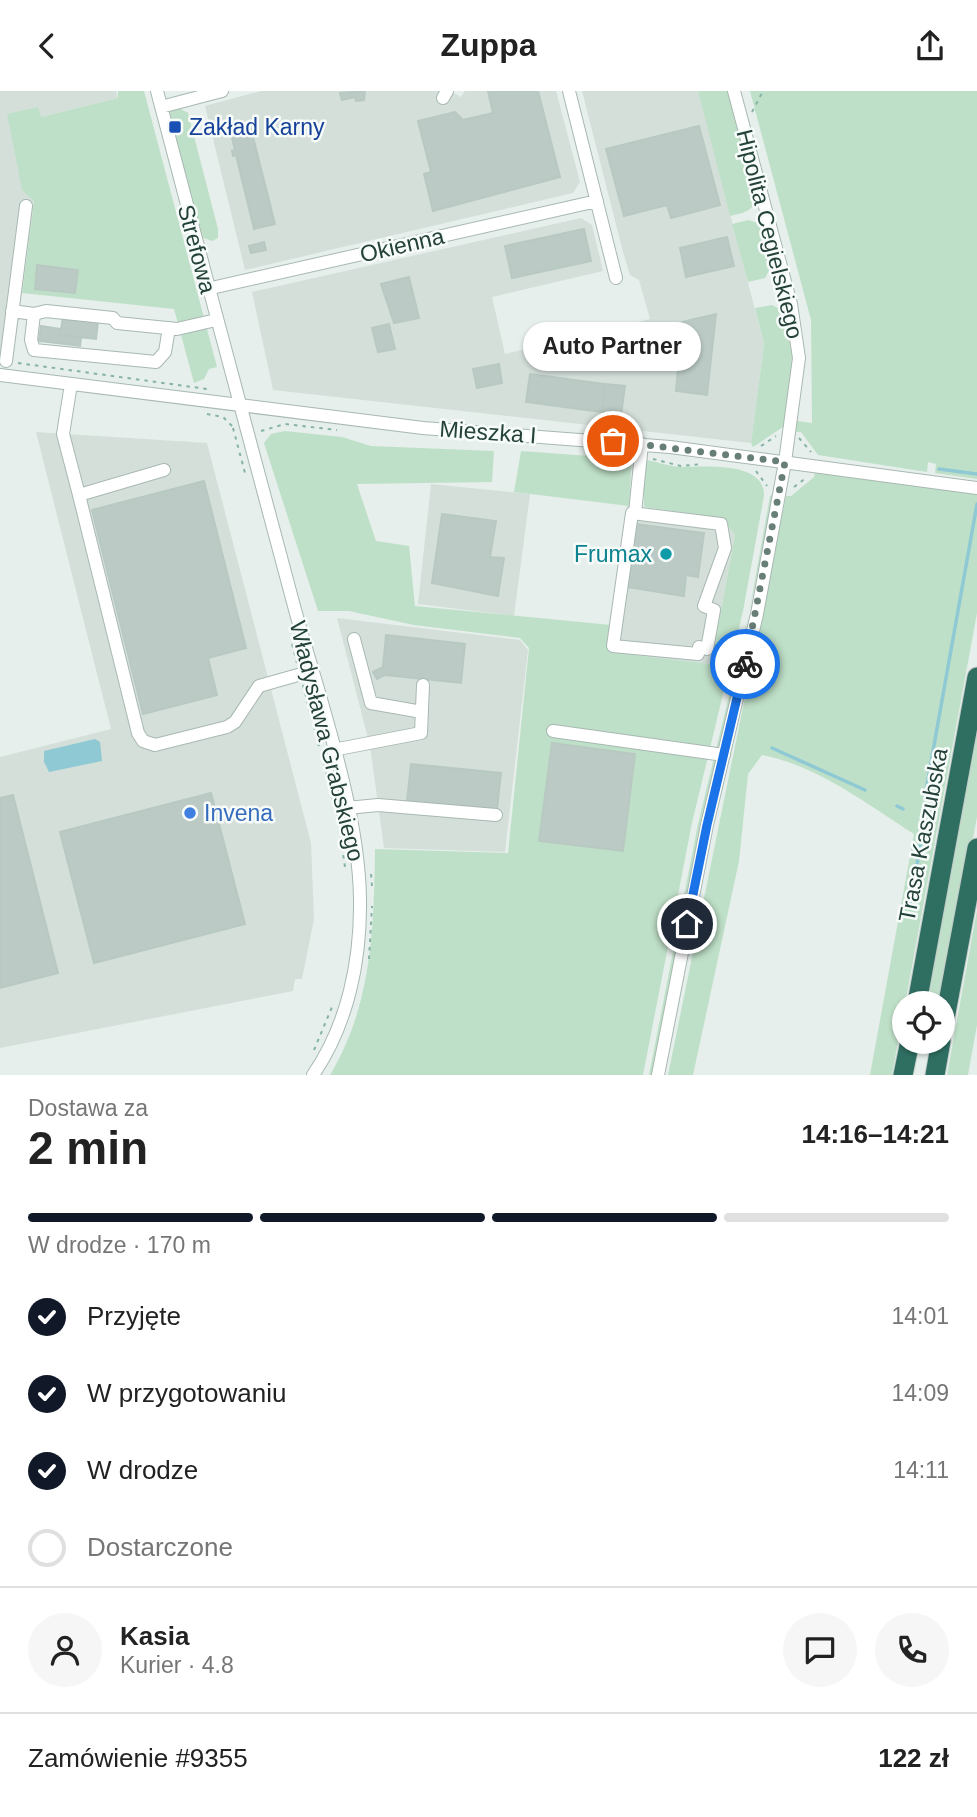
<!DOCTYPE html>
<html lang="pl">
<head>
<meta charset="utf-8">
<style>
  body { margin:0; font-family:Arial,sans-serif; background:#f6f6f6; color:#222; height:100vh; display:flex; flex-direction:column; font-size:26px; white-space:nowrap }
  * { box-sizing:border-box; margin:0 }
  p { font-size:23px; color:#767676 }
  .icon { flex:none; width:38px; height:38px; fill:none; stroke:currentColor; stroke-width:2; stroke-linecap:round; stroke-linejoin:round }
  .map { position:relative; height:984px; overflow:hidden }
  .drawer { display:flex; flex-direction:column; background:#fff; flex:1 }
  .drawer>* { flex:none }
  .controls { position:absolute; left:892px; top:900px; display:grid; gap:14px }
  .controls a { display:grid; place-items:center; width:63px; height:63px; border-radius:50%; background:#fff; box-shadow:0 2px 5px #0004; font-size:35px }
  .pin { position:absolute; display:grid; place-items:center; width:60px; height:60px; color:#fff; margin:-30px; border:4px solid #fff; border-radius:50%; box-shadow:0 2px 7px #0007 }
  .courier { position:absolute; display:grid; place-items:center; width:70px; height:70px; margin:-35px; border:5px solid #1a73e8; border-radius:50%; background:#fff; color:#222; box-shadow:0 2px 9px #0007 }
  .bubble { position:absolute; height:49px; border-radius:24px; background:#fff; box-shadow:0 2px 5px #0004; font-size:23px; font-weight:800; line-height:49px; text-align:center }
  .summary em { font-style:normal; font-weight:800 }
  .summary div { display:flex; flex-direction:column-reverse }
  .summary { display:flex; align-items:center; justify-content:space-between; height:119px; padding:0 28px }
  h1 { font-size:46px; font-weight:800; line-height:52px }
  .bar { display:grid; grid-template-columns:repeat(4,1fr); gap:10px 7px; align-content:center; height:84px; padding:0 28px }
  .bar i { height:9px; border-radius:5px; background:#e0e0e0 }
  .bar .selected { background:#111827 }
  .bar p { grid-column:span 4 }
  .line { display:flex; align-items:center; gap:18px; padding:0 28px; border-top:2px solid #e0e0e0 }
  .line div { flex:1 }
  .round { display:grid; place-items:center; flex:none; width:74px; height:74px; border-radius:37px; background:#f6f6f6 }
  ol { padding:0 28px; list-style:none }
  li { display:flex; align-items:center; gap:21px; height:77px }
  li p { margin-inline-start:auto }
  li .icon { padding:7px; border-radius:50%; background:#111827; color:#fff; stroke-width:4 }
  li:last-child { color:#767676 }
  li i { width:38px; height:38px; border:4px solid #e0e0e0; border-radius:50% }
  header { display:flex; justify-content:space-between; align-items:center; height:91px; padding:0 28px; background:#fff; font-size:32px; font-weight:800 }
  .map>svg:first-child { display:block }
  .built { fill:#d4dfda }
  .green { fill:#bfe0c8 }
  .water { fill:#8ec9d4 }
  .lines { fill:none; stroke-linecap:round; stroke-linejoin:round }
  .stream { stroke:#8ec9d4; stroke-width:3.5 }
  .building { fill:#bbcac4; stroke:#b8c9c2; stroke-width:2 }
  .minor-casing { stroke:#a8b8b2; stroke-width:14 }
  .highway-casing { stroke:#c2cac8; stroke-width:21 }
  .path { stroke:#86b3a5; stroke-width:2; stroke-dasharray:3.5 5; stroke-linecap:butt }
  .minor { stroke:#fff; stroke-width:12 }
  .highway { stroke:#2f6f62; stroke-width:19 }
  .done { stroke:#687f78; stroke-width:7; stroke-dasharray:0 12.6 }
  .route { stroke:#1a73e8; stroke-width:9 }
  .transit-dot { fill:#1a4fb4; stroke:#f7fbf9; stroke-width:2.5 }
  .culture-dot { fill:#0f9aa8; stroke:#f7fbf9; stroke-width:2.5 }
  .shop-dot { fill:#3f7fe0; stroke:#f7fbf9; stroke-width:2.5 }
  .labels { text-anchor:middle; stroke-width:5; stroke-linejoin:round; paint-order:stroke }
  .transit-label { font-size:23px; fill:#164399; stroke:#f7fbf9; text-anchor:start }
  .street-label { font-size:23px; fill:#24423a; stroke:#f7fbf9 }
  .culture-label { font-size:23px; fill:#0d838f; stroke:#f7fbf9; text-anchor:end }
  .shop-label { font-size:23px; fill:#366cbe; stroke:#f7fbf9; text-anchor:start }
</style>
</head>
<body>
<header><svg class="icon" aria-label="back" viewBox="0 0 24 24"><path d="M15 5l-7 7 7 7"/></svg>Zuppa<svg class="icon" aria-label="share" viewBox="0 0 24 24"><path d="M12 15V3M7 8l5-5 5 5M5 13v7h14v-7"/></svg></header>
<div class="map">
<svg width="977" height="984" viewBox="0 0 977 984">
  <rect width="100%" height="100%" fill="#e6efeb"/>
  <path class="built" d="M 0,0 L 116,0 L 118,7 L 41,26 L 34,109 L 13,266 L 0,264 Z
    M 261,0 L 450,0 L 461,6 L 465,0 L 556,0 L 580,91 L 573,102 L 245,179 L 205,15 Z
    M 582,0 L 698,0 L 764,253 L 751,352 L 273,299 L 252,201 L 581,127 L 592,134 L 603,180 L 492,206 L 505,263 L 650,228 L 639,189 L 630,184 L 623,161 Z
    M 36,341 L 207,352 L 311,752 L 314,828 L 302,888 L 295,888 L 293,900 L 0,957 L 0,666 L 111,638 Z
    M 431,393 L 530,403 L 514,525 L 418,513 Z
    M 627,415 L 722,427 L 735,444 L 711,573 L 608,561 Z
    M 337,527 L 520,549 L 528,559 L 505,761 L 384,757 L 370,655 Z"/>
  <path class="green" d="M 118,0 L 144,0 L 217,276 L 209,278 L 204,288 L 194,292 L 174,218 L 22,202 L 34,110 L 22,99 L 7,23 L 38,16 L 41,26 L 118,7 Z
    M 698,0 L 728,0 L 755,106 C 755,121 742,122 730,125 Z
    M 750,0 L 977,0 L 977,388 L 935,382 L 936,373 L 928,371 L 927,381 L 818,364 L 801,341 L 796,341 L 797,330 L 812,332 L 811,229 Z
    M 177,16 L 188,22 L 218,138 L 218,147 L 212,150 L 201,146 L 171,28 L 170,20 Z
    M 748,129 L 761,133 L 773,172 L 765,187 L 748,191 L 732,133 Z
    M 772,214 L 784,220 C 799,256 789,299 783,336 L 753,356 L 751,352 L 764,253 L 755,217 Z
    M 285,340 L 342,346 L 371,355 L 494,360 L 492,391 L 357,393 L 376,450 L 409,455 L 415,515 L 611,534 L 608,561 L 711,573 L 735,444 L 722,427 L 644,416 L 644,369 C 657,370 669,376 682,376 C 705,376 765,370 764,405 L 743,520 L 692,732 L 643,984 L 330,984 C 372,914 374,837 375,758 L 508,762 L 529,557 L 520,547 L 414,534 L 349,520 L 318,520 L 264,352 L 271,343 Z
    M 521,360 L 632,368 L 629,415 L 514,401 Z
    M 815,381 L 977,401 L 977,522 L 892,984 L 870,984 L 914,743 C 867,713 818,675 762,664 L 748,683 L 739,770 L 693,984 L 668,984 L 786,405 L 791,405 L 814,386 Z
    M 774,403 L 652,984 L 649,984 L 698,733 L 749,522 L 770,405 Z
    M 977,619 L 977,726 L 942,912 L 923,912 Z
    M 977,819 L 977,934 L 968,984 L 947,984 Z"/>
  <path class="water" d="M 95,648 L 100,651 L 102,670 L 49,681 L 44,671 L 44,660 Z"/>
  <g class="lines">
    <path class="stream" d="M 939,378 L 977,383
      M 772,657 L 865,699
      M 925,705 L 977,413
      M 897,715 L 903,718
      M 910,816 L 923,737"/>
  </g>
  <path class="building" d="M 365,0 L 364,9 L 356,10 L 355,6 L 342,9 L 340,2 Z
    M 488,0 L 538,0 L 560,86 L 433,120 L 424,83 L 431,81 L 418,30 L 455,21 L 463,29 L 493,22 Z
    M 699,35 L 720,114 L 671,127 L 667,114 L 624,125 L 606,58 Z
    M 251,38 L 275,133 L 254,138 L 236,64 L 233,65 L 232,60 L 235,59 L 231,43 Z
    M 584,138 L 591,170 L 512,187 L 505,155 Z
    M 727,146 L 734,175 L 686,186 L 680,157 Z
    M 264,151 L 266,159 L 251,162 L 249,155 Z
    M 37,174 L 78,179 L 75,202 L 35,198 Z
    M 409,186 L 419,227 L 394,232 L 381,193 Z
    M 716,223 L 707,304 L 676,300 L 682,231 Z
    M 63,226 L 98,230 L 96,248 L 60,244 Z
    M 389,233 L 395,258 L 378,261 L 372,237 Z
    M 41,235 L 61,238 L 60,244 L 81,247 L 80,255 L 39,250 Z
    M 499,273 L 502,292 L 477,297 L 473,278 Z
    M 530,283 L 605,293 L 602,321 L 526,311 Z
    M 605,293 L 625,295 L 621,324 L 602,321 Z
    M 204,390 L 246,557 L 208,567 L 217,604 L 143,623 L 92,419 Z
    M 442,423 L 496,430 L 490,466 L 504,467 L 498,505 L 432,492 Z
    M 636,433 L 704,442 L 698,486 L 686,484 L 684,505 L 627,496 Z
    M 386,544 L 465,553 L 461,592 L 385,584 L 377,588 L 373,581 L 383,576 Z
    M 552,652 L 635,663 L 623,760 L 539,750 Z
    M 411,673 L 501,682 L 497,719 L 407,710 Z
    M 211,702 L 245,833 L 94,872 L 60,741 Z
    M 13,704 L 58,882 L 0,897 L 0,707 Z"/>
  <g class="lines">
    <defs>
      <path id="minor" d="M 157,0 C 202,172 248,343 294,515 C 318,603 359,718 360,808 C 361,869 348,933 313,984
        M 569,0 L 616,187
        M 443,7 L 447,0
        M 161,16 L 222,0
        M 207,198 L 597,110
        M 12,220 L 34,223 L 46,220 L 113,227 L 117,232 L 177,238 L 216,229
        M 34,223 L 31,249 L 34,259 L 156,271 L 165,261 L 169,237
        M 6,270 L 26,115
        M 0,284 L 423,337 L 670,356 L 977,397
        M 71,293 L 63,343 L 79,404 L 164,379
        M 79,404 L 138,642 L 143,650 L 155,654 L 227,636 L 235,631 L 259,595 L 312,580
        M 632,422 L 721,433 L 725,457 L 704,515 L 714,519 L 707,558 L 699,556 L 698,563 L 613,555 Z
        M 635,422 L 642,353
        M 354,548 L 371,612 L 422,621
        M 553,640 L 724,664
        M 333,659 L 421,642 L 423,594
        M 347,717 L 378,714 L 496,724
        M 658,984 L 707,734 L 757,523 L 785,371 L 799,267 L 791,213 L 734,0"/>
      <path id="highway" d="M 917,912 L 977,586
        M 943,938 L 977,757
        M 903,984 L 910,950
        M 935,984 L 941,950"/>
    </defs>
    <use href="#minor" class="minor-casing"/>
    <use href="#highway" class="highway-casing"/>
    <path class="path" d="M 752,21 L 763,0
      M 18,272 L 207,298
      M 207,323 L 223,326 L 234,337
      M 233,337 L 245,382
      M 261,340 L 285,333 L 337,339
      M 799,347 L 811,361
      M 761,355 L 776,345
      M 653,368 L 681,375 L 702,373
      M 756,380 L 767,395
      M 794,396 L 806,387
      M 292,553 L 297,572
      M 303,594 L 320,659
      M 322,665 L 335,717
      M 337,722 L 345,776
      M 371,783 L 372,795
      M 369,868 L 372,815
      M 314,959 L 332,916"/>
    <use href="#minor" class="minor"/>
    <use href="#highway" class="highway"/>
  </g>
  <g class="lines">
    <path class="done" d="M 613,350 L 785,371 L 745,573"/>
    <path class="route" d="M 687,833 L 707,734 L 745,573"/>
  </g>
  <rect class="transit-dot" x="168" y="29" width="14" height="14" rx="3.5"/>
  <circle class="culture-dot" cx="666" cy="463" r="7"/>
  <circle class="shop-dot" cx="190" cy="722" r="7"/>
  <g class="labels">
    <g class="transit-label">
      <text x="189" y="44">Zakład Karny</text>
    </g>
    <g class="street-label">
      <text transform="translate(770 143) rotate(76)" y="8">Hipolita Cegielskiego</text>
      <text transform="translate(402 154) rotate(-13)" y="8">Okienna</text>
      <text transform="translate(197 158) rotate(75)" y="8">Strefowa</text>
      <text transform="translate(488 341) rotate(4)" y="8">Mieszka I</text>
      <text transform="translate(327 650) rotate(76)" y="8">Władysława Grabskiego</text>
      <text transform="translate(923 744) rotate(-79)" y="8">Trasa Kaszubska</text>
    </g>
    <g class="culture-label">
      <text x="652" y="471">Frumax</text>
    </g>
    <g class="shop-label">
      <text x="204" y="730">Invena</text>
    </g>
  </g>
</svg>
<div class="controls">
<a><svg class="icon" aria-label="locate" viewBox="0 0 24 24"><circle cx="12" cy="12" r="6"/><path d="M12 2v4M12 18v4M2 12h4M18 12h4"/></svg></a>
</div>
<div class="pin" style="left:613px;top:350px;background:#ea580c"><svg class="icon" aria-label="bag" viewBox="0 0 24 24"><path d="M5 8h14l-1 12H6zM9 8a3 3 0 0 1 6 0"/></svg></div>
<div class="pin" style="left:687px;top:833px;background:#1f2937"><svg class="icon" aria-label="home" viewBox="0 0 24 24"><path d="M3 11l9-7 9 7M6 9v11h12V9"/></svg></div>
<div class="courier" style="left:745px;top:573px"><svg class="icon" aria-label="bike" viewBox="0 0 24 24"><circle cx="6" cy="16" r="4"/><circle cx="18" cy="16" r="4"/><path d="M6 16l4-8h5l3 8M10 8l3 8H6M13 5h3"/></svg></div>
<div class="bubble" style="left:523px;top:231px;width:178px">Auto Partner</div>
</div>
<section class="drawer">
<div class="summary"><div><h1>2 min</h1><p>Dostawa za</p></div><em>14:16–14:21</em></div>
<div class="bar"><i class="selected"></i><i class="selected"></i><i class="selected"></i><i></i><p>W drodze · 170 m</p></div>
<ol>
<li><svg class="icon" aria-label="check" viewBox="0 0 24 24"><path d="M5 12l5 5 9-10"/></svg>Przyjęte<p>14:01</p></li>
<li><svg class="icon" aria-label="check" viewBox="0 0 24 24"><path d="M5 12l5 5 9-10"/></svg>W przygotowaniu<p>14:09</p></li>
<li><svg class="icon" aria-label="check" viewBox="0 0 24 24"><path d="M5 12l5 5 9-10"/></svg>W drodze<p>14:11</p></li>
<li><i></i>Dostarczone</li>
</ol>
<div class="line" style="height:126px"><a class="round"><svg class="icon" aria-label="person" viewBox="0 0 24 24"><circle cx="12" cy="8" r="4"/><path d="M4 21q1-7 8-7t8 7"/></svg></a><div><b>Kasia</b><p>Kurier · 4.8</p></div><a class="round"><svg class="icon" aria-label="chat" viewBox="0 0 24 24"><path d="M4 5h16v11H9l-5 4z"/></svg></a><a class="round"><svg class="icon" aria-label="phone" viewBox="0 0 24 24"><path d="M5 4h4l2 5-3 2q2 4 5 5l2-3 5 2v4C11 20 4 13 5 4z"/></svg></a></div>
<div class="line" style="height:91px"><div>Zamówienie #9355</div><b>122 zł</b></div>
</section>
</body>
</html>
